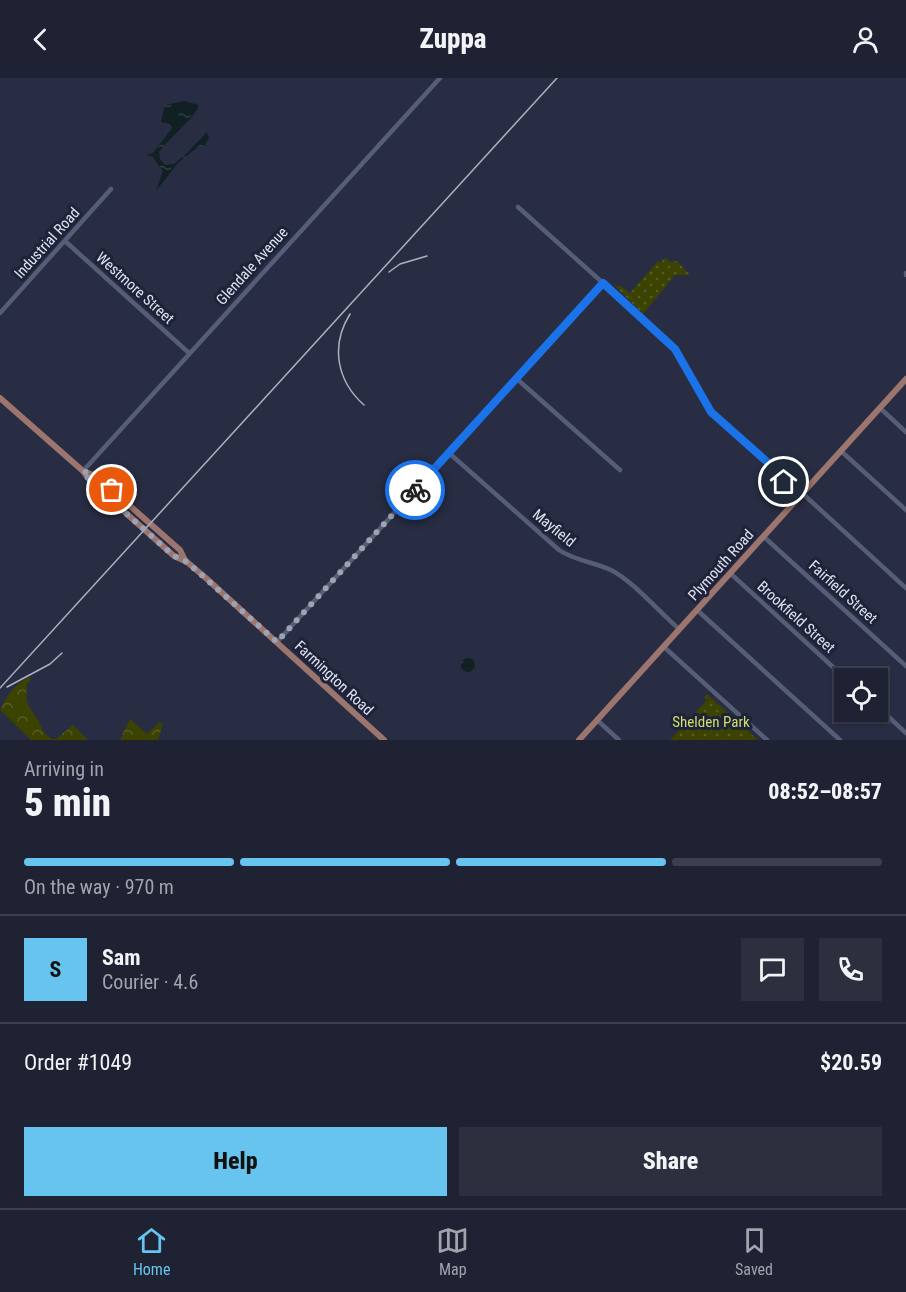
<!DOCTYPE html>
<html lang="en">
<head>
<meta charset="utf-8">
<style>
  body { margin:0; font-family:"Roboto Condensed",sans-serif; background:#2b2f3e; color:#f1f3f6; height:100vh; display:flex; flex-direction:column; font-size:22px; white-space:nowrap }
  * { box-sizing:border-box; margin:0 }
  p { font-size:20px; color:#a1a4ac }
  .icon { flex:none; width:33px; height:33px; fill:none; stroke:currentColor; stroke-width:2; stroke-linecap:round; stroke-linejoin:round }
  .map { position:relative; height:662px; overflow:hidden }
  .details { display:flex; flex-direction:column; background:#1e2232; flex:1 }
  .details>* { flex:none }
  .fabs { position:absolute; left:834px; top:590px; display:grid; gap:12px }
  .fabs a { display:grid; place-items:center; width:54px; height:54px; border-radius:0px; background:#1e2232; box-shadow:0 2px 4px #0004,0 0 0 2px #3c3f4d; font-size:30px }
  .pin { position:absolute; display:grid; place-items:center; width:51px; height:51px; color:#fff; margin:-26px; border:3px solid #fff; border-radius:50%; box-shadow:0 2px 6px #0007 }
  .courier { position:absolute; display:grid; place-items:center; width:60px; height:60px; margin:-30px; border:4px solid #1a73e8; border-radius:50%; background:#fff; color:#222; box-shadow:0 2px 8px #0007 }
  .head em { font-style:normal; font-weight:800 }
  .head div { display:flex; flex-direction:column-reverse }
  .head { display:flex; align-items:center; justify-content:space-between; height:102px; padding:0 24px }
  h1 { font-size:39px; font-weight:800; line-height:45px }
  .bar { display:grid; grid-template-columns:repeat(4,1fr); gap:9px 6px; align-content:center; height:72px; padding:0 24px }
  .bar i { height:8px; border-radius:4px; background:#3c3f4d }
  .bar .on { background:#66c4ef }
  .bar p { grid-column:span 4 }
  .line { display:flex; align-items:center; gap:15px; padding:0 24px; border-top:2px solid #3c3f4d }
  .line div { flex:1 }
  .round { display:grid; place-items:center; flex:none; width:63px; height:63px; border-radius:0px; background:#2b2f3e }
  .button { display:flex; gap:12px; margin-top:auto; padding:12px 24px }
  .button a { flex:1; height:69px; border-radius:0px; background:#66c4ef; color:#111; font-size:24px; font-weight:800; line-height:69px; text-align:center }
  .button a+a { background:#2b2f3e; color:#f1f3f6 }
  header { display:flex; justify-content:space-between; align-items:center; height:78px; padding:0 24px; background:#1e2232; font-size:27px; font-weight:800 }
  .menu { display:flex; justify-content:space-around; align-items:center; height:84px; border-top:2px solid #3c3f4d; background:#1e2232; font-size:16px; color:#a1a4ac }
  .menu a { display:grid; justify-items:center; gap:3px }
  .menu .on { color:#66c4ef }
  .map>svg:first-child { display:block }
  .green { fill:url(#green-dots) }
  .forest { fill:url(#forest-crowns) }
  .water { fill:url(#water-ripples) }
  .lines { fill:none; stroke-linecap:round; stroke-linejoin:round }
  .minor { stroke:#565d76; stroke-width:4.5 }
  .major { stroke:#9c756e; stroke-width:6 }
  .rail { stroke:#acb0c1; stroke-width:1.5 }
  .done { stroke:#9ea3b4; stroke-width:6; stroke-dasharray:0 10.8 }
  .route { stroke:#1a73e8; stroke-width:8 }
  .labels { text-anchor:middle; stroke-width:6; stroke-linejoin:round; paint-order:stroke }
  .street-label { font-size:15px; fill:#dee2f1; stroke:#1f2339 }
  .park-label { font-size:15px; fill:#d0df6a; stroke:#1f2339 }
</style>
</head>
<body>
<header><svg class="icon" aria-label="back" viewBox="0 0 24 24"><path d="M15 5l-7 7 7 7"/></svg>Zuppa<svg class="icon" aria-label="person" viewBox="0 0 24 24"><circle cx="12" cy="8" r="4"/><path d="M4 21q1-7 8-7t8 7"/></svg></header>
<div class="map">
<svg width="906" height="662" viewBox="0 0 906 662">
  <defs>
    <pattern id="green-dots" width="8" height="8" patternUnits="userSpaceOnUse" patternTransform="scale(1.5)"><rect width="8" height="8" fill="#3c4200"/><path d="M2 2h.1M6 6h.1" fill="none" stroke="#585d26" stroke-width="1.8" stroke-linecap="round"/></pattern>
    <pattern id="forest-crowns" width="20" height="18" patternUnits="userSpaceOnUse" patternTransform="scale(1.5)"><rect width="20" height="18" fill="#3c4200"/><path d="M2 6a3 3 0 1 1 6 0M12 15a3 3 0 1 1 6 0" fill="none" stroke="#585d26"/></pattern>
    <pattern id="water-ripples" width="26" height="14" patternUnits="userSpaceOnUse" patternTransform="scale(1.5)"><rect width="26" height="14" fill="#102023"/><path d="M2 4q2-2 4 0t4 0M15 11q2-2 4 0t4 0" fill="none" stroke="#324043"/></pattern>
  </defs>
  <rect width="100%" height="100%" fill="#282d43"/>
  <path class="green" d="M 665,180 L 671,184 L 677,183 L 690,197 L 675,197 L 643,236 L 616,209 L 619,207 L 630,215 L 658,183 L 660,185 Z
    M 707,616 L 758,662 L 670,662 L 707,622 L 704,619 Z"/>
  <path class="forest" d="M 29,599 L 31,601 L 27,606 C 25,627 28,626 38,642 C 42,650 43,656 52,661 L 56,661 L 73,647 L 88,662 L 31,662 L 0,632 C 5,620 15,605 29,599 Z
    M 130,641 L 147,656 L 160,644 L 163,646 L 158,662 L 120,662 Z"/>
  <path class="water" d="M 184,23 L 199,27 C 196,39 169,60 159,74 L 160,81 L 165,87 L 174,86 L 185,77 L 207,54 L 209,60 L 204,69 L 199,68 L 178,85 L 156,113 L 163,93 L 152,78 L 146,77 L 153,75 L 172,50 L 170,46 L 161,44 L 165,27 Z
    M461 587a7 7 0 1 1 14 0a7 7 0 1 1-14 0Z"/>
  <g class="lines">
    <path class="minor" d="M 518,129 L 670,265 L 711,335 L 784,399 C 785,409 793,412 802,415 L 906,510
      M 65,163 L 189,275
      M 906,195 L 906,197
      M 0,235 L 111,111
      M 517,301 L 620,392
      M 880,330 L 906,354
      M 841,373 L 906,432
      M 449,375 L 559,472 C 575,483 594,484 611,492 C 634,504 659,534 679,551
      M 83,393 L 440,0
      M 784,399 L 789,398 L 798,406 L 802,415
      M 763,458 L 906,588
      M 730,495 L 845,600
      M 697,532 L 840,662
      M 277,564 L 603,205
      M 664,569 L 767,662
      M 878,629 L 906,655
      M 597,642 L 619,662"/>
    <path class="major" d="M 0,320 L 83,393 L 91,404 L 174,478 L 187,484 L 207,501 L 384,662
      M 83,393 L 96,398 L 180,472 L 186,484
      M 579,662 L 906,301"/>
    <path class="rail" d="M 389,194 L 400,186 L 427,178
      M 350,236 C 330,268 337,303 364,327
      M 7,609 L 50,586 L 62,575
      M 0,610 L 557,0"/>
  </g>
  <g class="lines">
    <path class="done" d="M 112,412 L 96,398 L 83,393 L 91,404 L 174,478 L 187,484 L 277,564 L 415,412"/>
    <path class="route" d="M 415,412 L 603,205 L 675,271 L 711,334 L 784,399 L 784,404"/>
  </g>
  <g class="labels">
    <g class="street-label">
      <text transform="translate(47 165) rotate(-48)" y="5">Industrial Road</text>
      <text transform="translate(252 188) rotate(-48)" y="5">Glendale Avenue</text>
      <text transform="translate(135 210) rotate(42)" y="5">Westmore Street</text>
      <text transform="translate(554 450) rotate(39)" y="5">Mayfield</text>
      <text transform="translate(721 487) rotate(-48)" y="5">Plymouth Road</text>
      <text transform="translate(843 514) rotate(42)" y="5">Fairfield Street</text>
      <text transform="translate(796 539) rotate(42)" y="5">Brookfield Street</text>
      <text transform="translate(334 600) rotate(43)" y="5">Farmington Road</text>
    </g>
    <g class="park-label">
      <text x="711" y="649">Shelden Park</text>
    </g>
  </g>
</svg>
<div class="fabs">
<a><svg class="icon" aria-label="locate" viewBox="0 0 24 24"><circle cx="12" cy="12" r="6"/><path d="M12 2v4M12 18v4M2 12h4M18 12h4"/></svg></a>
</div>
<div class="pin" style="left:112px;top:412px;background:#ea580c"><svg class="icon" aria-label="bag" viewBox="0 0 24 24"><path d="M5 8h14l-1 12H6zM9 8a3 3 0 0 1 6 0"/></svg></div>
<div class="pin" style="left:784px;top:404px;background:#1f2937"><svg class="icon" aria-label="home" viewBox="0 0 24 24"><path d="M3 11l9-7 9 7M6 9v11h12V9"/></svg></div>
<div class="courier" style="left:415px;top:412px"><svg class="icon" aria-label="bike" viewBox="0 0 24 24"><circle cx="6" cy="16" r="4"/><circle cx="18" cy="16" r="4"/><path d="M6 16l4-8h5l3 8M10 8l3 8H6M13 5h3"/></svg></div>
</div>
<section class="details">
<div class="head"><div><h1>5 min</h1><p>Arriving in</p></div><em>08:52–08:57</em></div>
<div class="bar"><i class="on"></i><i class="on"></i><i class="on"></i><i></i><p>On the way · 970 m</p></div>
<div class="line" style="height:108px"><b class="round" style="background:#66c4ef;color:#111">S</b><div><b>Sam</b><p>Courier · 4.6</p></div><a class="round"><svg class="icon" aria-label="chat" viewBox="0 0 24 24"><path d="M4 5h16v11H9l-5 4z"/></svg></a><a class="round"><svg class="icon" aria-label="phone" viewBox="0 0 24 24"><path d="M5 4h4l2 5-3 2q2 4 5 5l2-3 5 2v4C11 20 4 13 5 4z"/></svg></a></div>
<div class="line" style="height:78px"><div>Order #1049</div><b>$20.59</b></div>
<div class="button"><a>Help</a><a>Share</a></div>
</section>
<nav class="menu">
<a class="on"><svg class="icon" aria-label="home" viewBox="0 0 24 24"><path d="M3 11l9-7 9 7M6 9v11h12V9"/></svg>Home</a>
<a><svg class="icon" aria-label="map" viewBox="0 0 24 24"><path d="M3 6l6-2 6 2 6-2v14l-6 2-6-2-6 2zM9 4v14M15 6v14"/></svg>Map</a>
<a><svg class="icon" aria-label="saved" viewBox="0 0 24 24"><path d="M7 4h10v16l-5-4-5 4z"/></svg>Saved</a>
</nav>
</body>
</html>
